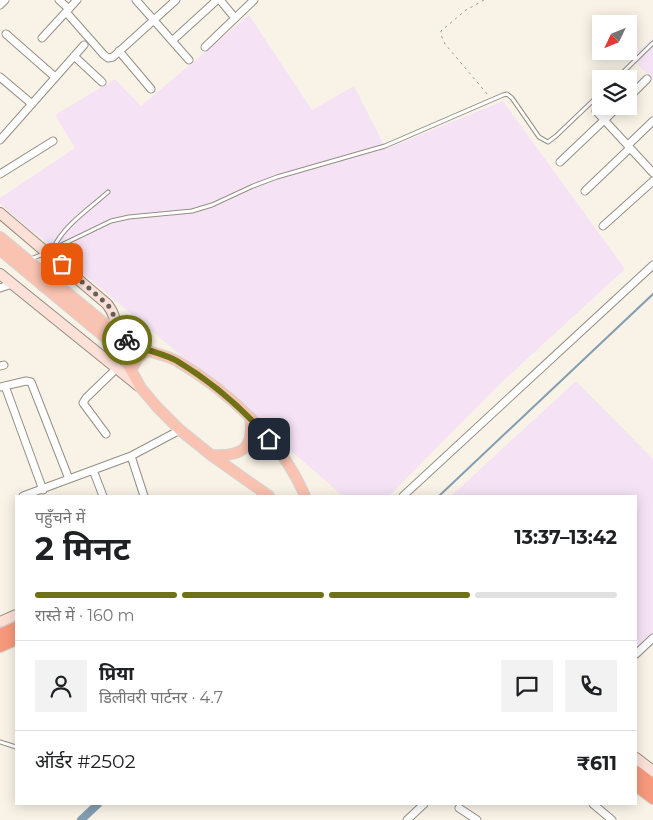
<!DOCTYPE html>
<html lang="hi">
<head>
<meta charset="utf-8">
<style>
  body { margin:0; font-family:Montserrat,"Noto Sans Devanagari",sans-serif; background:#f2f2f2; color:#202124; height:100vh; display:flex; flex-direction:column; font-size:19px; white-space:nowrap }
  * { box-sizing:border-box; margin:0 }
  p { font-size:16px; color:#757577 }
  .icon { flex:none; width:28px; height:28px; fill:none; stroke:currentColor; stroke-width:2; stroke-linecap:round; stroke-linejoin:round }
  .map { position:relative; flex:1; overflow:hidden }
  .sheet { position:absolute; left:15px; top:495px; width:622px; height:310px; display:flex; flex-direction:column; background:#fff; border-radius:0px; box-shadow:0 2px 12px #0003 }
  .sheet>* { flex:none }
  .needle { width:32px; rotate:227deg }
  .fabs { position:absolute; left:592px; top:15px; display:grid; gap:10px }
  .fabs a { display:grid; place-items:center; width:45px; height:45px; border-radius:0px; background:#fff; box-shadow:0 2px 12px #0003; font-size:25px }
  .pin { position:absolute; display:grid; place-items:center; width:42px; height:42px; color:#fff; margin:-21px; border-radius:10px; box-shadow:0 2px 8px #0006 }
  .courier { position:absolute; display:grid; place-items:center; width:50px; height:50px; margin:-25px; border:4px solid #6f7117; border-radius:50%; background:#fff; color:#222; box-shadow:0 1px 6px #0007 }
  .head em { font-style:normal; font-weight:700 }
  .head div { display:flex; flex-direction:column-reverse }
  .head { display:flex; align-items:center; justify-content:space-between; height:85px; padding:0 20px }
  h1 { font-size:32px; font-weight:700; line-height:38px }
  .bar { display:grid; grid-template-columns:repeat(4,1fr); gap:8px 5px; align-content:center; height:60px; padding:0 20px }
  .bar i { height:6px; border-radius:4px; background:#e0e0e0 }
  .bar .on { background:#6f7117 }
  .bar p { grid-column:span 4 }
  .line { display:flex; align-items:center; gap:12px; padding:0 20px; border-top:1px solid #e0e0e0 }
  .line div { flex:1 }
  .round { display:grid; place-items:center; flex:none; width:52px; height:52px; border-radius:0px; background:#f2f2f2 }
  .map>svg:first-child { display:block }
  .industrial { fill:#f5e3f5 }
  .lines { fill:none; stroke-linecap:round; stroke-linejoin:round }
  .stream { stroke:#839db1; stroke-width:2 }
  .canal { stroke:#839db1; stroke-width:8 }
  .lane-casing { stroke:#948f84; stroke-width:5 }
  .street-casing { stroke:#948f84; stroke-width:9 }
  .secondary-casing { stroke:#948f84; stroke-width:12 }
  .primary-casing { stroke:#d4d4d3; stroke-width:12 }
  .highway-casing { stroke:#d4d4d3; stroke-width:14 }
  .path { stroke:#9c988f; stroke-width:1; stroke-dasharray:2.5 4; stroke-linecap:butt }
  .lane { stroke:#fff; stroke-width:3 }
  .street { stroke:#fff; stroke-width:7 }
  .secondary { stroke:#fde0d8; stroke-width:10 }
  .primary { stroke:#fac2b0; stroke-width:10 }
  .highway { stroke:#f7997c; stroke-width:12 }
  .done { stroke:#635f59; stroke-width:5; stroke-dasharray:0 9 }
  .route { stroke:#6f7117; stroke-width:6 }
</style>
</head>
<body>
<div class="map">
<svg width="653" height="820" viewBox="0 0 653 820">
  <rect width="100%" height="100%" fill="#f9f3e7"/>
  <path class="industrial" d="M 249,15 L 312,110 L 354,86 L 386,149 L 503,101 L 625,269 L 501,383 L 389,496 L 343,496 L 178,353 L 0,204 L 0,198 L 75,148 L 55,115 L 115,79 L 141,106 Z
    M 653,38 L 653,80 L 631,58 Z
    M 576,381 L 653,459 L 653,645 L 636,661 L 636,496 L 451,496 Z"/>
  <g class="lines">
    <path class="stream" d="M 439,496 L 653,294"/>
    <path class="canal" d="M 81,820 L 98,804"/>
    <defs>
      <path id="lane" d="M 616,79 L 653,43
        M 53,249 C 63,226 89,209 108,192
        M 49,251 L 111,221 L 129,217 L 192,211 L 212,205 L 253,186 L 277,177 L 385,146 L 503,95 L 507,94 L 512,98 L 539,137 L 548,142 L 556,136 L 601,93
        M 31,259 L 43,254
        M 0,742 L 16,747"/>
      <path id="street" d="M 59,0 L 69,9
        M 136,0 L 189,60
        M 220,0 L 235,18
        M 0,5 L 5,0
        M 66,12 L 104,55 L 108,58 L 113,57 L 176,0
        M 6,34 L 55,77
        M 42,38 L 77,0
        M 172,41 L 217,0
        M 205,47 L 254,0
        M 119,51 L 151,89
        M 74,56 L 102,82
        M 0,77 L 32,104
        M 629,97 L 647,79
        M 596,111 L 653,173
        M 0,140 L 84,45
        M 628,145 L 653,121
        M 560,162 L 619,106
        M 0,174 L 53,141
        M 585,191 L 630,148
        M 603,226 L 653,181
        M 0,288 L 12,284
        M 0,366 L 4,365
        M 5,386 L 43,490
        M 0,387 L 26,381 L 31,382 L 69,479
        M 106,434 L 83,403 L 86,398 L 117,368
        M 131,456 L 144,496
        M 93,470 L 103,496
        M 23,496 L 131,456 L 180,430
        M 403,496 L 653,265
        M 636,654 L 653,638
        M 593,804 L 612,820
        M 459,808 L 477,820
        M 407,820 L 424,804"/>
      <path id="secondary" d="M 0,213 L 107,304 C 114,313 116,320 115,332
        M 0,274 L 140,387
        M 0,622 L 16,615
        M 636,758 L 653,771"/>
      <path id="primary" d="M 0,237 L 115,332 C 125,339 136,346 148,351 C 158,354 168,356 177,361 C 230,392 281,440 305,496
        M 0,250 L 108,340 L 122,354 L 141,388 L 157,407 L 180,430 L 211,455 L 269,496
        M 131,370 L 138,358 L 148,350
        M 211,455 C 241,457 255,449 250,417"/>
      <path id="highway" d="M 0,635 L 16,628
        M 0,646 L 16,639
        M 636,772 L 653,785
        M 636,785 L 653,798"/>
    </defs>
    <use href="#lane" class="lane-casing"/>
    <use href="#street" class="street-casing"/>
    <use href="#secondary" class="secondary-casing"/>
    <use href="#primary" class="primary-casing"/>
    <use href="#highway" class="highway-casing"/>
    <path class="path" d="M 484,0 L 466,10 L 441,31 L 441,35 L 445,44 L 488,95"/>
    <use href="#lane" class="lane"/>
    <use href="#street" class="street"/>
    <use href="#secondary" class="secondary"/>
    <use href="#primary" class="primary"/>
    <use href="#highway" class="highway"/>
  </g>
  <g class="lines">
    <path class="done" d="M 62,264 L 107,304 C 114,313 116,320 115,332 L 127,340"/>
    <path class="route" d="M 127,340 C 142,351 161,352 177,361 C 212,382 243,409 269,439"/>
  </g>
</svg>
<div class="fabs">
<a><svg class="needle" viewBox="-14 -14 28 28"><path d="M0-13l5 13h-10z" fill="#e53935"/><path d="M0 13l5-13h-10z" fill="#757577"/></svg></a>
<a><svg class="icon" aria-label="layers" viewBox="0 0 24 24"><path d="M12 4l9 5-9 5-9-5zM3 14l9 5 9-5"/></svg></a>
</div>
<div class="pin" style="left:62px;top:264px;background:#ea580c"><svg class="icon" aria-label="bag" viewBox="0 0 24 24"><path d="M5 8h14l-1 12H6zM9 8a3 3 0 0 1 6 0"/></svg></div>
<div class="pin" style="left:269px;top:439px;background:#1f2937"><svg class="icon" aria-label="home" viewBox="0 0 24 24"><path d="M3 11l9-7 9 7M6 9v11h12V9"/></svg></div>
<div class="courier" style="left:127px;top:340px"><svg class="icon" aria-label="bike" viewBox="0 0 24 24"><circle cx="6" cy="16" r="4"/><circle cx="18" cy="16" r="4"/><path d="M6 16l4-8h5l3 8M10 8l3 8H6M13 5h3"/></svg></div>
<section class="sheet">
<div class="head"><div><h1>2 मिनट</h1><p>पहुँचने में</p></div><em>13:37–13:42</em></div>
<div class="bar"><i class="on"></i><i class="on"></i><i class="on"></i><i></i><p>रास्ते में · 160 m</p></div>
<div class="line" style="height:90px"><a class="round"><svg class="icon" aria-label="person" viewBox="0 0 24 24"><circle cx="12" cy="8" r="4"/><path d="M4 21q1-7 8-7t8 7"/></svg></a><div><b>प्रिया</b><p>डिलीवरी पार्टनर · 4.7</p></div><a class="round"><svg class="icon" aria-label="chat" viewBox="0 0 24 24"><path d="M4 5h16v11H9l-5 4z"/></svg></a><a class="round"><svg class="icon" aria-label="phone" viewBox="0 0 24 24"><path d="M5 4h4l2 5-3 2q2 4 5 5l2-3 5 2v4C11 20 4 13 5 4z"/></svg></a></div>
<div class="line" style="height:65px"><div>ऑर्डर #2502</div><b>₹611</b></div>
</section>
</div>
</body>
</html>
